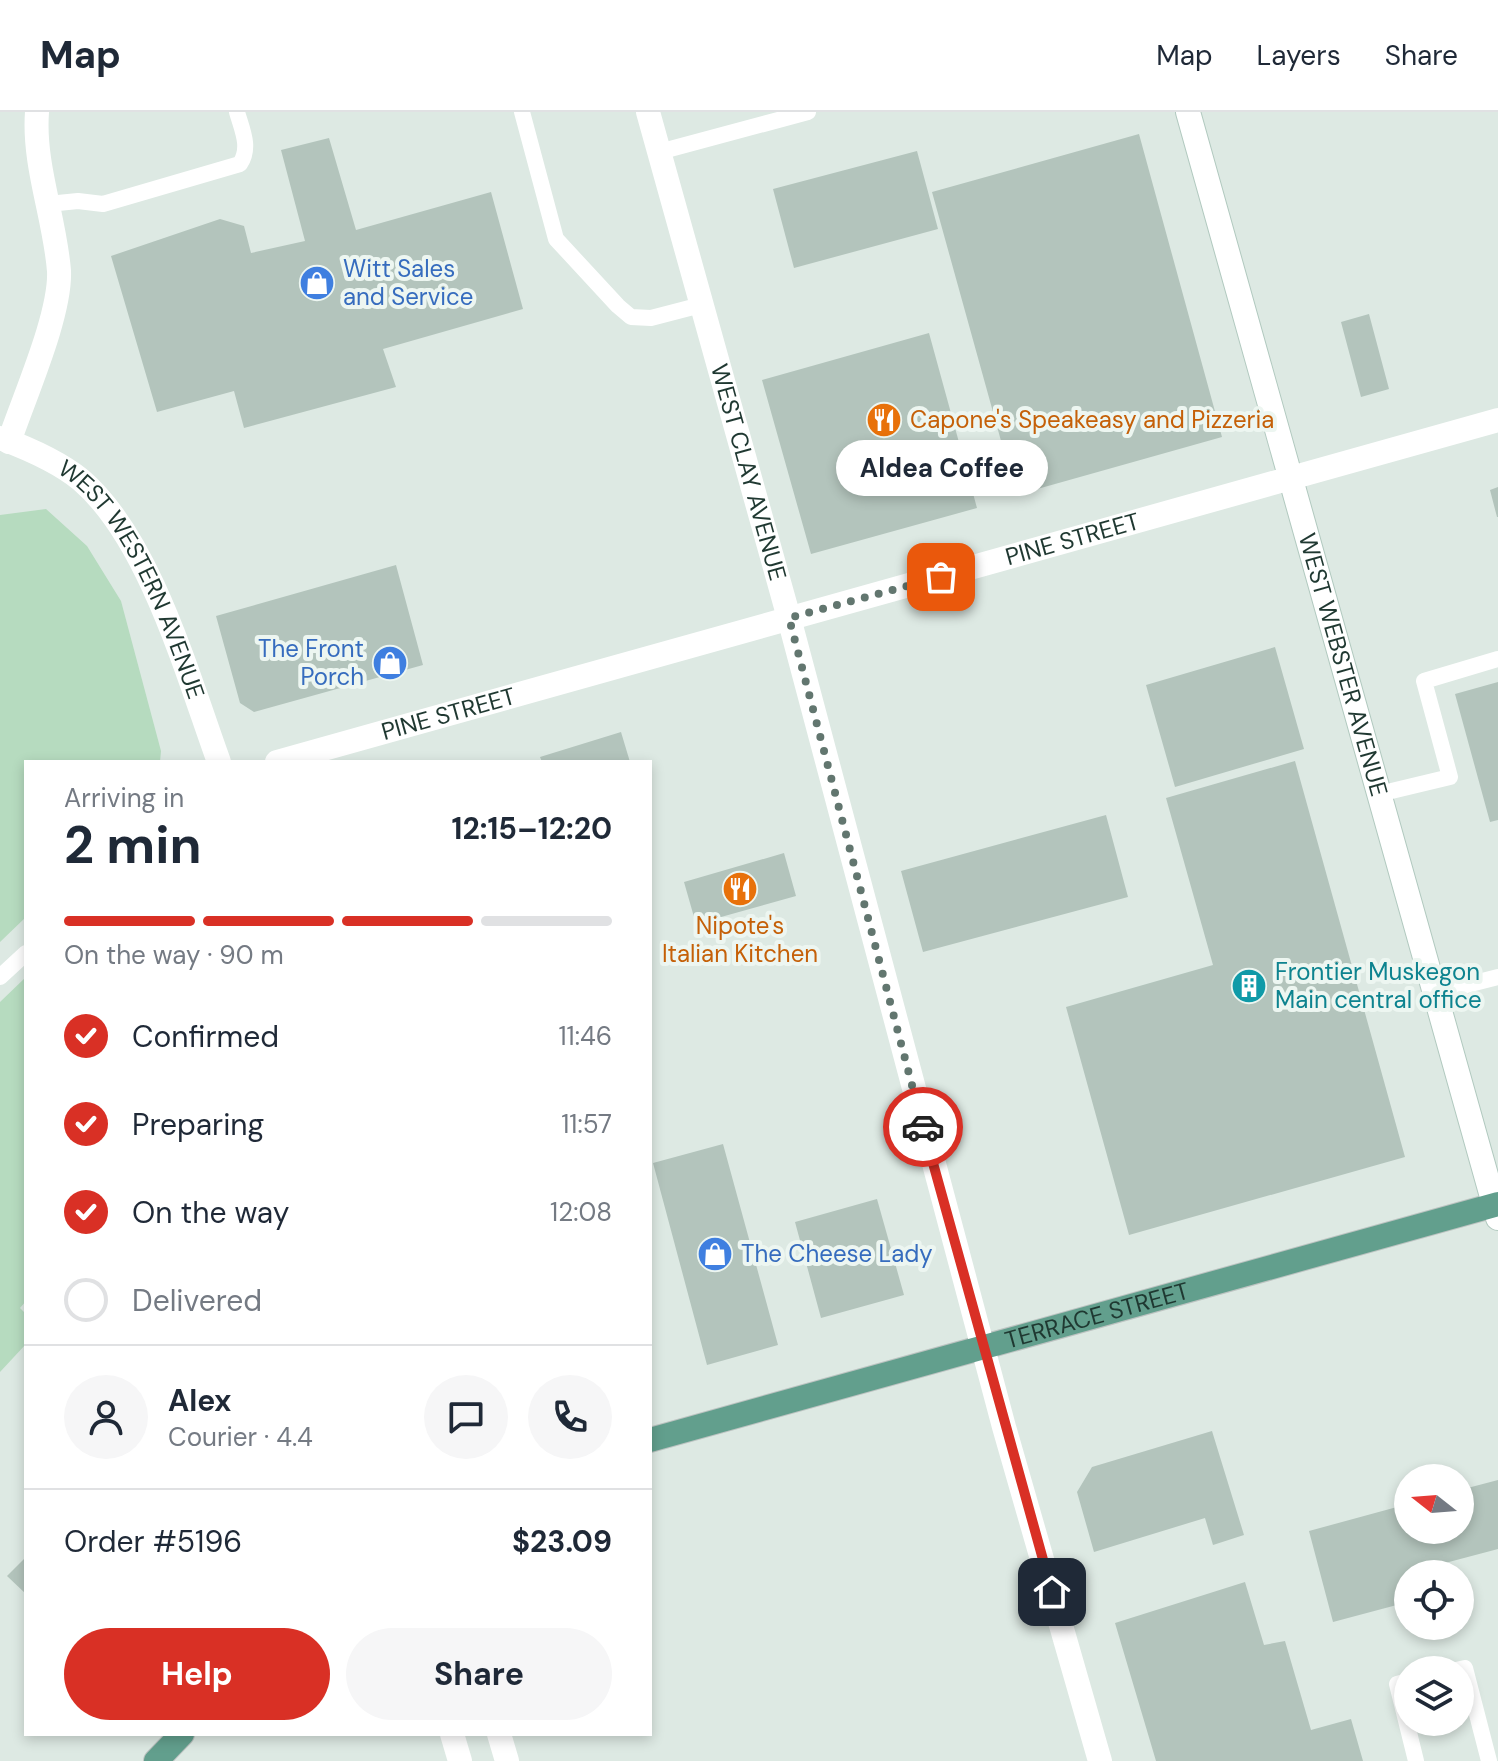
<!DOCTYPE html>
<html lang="en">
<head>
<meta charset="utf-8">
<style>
  body { margin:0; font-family:"DM Sans",sans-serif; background:#f6f6f7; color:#1f2937; height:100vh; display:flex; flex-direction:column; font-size:30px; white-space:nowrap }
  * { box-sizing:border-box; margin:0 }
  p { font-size:26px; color:#747a83 }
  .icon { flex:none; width:44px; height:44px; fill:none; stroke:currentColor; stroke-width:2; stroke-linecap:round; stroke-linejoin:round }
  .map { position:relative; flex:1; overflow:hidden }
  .side { position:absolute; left:24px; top:648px; width:628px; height:976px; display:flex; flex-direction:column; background:#fff; border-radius:0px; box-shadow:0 4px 12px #0003 }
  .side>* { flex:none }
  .needle { width:52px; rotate:287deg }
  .tools { position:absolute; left:1394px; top:1352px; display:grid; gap:16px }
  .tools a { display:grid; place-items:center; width:80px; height:80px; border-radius:50%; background:#fff; box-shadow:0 4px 12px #0003; font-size:40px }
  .pin { position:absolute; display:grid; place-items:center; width:68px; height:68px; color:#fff; margin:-34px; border-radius:16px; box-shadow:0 4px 12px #0006 }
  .courier { position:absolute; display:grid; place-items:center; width:80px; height:80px; margin:-40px; border:6px solid #d93025; border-radius:50%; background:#fff; color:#222; box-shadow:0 2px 10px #0007 }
  .bubble { position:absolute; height:56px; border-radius:28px; background:#fff; box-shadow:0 4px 12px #0003; font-size:26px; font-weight:700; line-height:56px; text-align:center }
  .headline em { font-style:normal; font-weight:700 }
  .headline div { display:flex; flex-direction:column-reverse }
  .headline { display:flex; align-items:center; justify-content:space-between; height:136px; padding:0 40px }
  h1 { font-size:52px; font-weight:700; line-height:60px }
  .bar { display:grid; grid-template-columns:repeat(4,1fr); gap:12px 8px; align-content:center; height:96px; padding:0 40px }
  .bar i { height:10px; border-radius:6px; background:#e0e1e3 }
  .bar .current { background:#d93025 }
  .bar p { grid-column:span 4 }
  .line { display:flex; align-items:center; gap:20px; padding:0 40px; border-top:2px solid #e0e1e3 }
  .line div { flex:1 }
  .round { display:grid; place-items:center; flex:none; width:84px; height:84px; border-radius:42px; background:#f6f6f7 }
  ol { padding:0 40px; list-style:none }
  li { display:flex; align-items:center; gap:24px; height:88px }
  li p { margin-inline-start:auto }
  li .icon { padding:8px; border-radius:50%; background:#d93025; color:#fff; stroke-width:4 }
  li:last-child { color:#747a83 }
  li i { width:44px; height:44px; border:4px solid #e0e1e3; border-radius:50% }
  .action { display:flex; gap:16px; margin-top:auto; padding:16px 40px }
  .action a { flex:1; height:92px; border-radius:48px; background:#d93025; color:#fff; font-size:32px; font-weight:700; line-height:92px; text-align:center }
  .action a+a { background:#f6f6f7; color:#1f2937 }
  header { display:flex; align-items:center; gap:48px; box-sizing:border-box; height:112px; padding:0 40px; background:#fff; border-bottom:2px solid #e0e1e3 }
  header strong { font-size:38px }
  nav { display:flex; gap:44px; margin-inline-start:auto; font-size:28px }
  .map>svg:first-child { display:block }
  .green { fill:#b6dbbf }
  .building { fill:#b3c4bc }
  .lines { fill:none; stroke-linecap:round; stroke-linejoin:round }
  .secondary-casing { stroke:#b1c9bf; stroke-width:26 }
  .primary-casing { stroke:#bcc3c1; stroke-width:26 }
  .lane { stroke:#fff; stroke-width:16 }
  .street { stroke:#fff; stroke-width:24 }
  .secondary { stroke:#fff; stroke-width:24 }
  .primary { stroke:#629f8d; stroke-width:24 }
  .done { stroke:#62766f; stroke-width:8; stroke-dasharray:0 14.4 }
  .route { stroke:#d93025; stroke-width:10 }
  .labels { text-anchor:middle; stroke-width:8; stroke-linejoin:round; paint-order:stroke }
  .shop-label { font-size:24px; fill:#366cbe; stroke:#edf6f1; text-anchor:start }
  .food-label { font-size:24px; fill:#c56008; stroke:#edf6f1; text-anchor:start }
  .street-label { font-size:24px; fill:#1f3831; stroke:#edf6f1 }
  .culture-label { font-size:24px; fill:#0d838f; stroke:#edf6f1; text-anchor:start }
</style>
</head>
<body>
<header>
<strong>Map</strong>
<nav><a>Map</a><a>Layers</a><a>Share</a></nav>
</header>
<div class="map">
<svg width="1498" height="1649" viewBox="0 0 1498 1649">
  <rect width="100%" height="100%" fill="#dde9e3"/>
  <path class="green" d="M 46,397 L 87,434 L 121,489 L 161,639 L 160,650 L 26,650 L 26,805 L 0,830 L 0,403 Z
    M 26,865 L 26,1189 L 20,1196 L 26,1202 L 26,1232 L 0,1260 L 0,890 Z"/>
  <path class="building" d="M 1139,22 L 1222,325 L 1016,383 L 932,80 Z
    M 329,26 L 356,118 L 491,80 L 523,197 L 383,237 L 396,275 L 244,316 L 234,279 L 157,300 L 111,144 L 220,107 L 244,114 L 251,141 L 305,129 L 281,38 Z
    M 917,39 L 938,117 L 794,156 L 773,77 Z
    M 1369,202 L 1389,277 L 1361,285 L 1341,210 Z
    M 929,221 L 977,396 L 811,442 L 762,268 Z
    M 1498,375 L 1498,405 L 1497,405 L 1490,378 Z
    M 396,453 L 423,553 L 254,600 L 240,591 L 216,504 Z
    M 1275,535 L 1304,637 L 1175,675 L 1146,573 Z
    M 1498,570 L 1498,708 L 1490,710 L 1455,582 Z
    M 621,620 L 630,650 L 542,650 L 540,645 Z
    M 1295,649 L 1405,1045 L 1129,1123 L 1066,895 L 1213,853 L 1166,686 Z
    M 1106,703 L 1128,785 L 923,840 L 901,759 Z
    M 784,741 L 796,784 L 696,812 L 684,770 Z
    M 723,1032 L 778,1233 L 707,1253 L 653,1051 Z
    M 877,1087 L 904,1183 L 821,1206 L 795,1110 Z
    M 1212,1319 L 1244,1423 L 1213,1433 L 1205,1406 L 1094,1440 L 1077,1380 L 1092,1355 Z
    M 1498,1368 L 1498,1437 L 1430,1455 L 1432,1462 L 1408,1462 L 1408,1490 L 1333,1510 L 1309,1419 L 1408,1392 L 1408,1418 L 1460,1418 L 1460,1378 Z
    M 26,1445 L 26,1482 L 7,1464 Z
    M 1245,1470 L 1264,1533 L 1285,1529 L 1311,1618 L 1351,1607 L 1363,1649 L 1156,1649 L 1115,1511 Z"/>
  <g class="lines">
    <defs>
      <g id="secondary">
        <path id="s4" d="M 1188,0 L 1498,1106"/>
      </g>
      <g id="primary">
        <path id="s5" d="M 650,1328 L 1498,1092"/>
        <path d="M 156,1649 L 182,1622"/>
      </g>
    </defs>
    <use href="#secondary" class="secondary-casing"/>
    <use href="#primary" class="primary-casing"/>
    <path class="lane" d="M 522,0 L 556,127 L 618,194 L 631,205 L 651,206 L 701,193
      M 659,40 L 808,0
      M 48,92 L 78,89 L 103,92 L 240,52 C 251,35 242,18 237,0
      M 1379,682 L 1450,665 L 1424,569 L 1498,547
      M 0,865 L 26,841
      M 1435,881 L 1498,865
      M 1456,1558 L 1465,1556 L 1489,1649
      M 1408,1569 L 1397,1572 L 1416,1649"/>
    <g class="street">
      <path id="s1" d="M 648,0 L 789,506 L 1004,1315 L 1100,1649"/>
      <path id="s2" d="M 0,326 C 27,336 59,350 81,368 C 150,427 188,565 219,650"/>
      <path d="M 9,330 C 24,285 61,203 59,159 C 55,106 33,53 37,0"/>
      <path id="s3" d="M 277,650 L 1498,308"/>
      <path d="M 452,1622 L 460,1649"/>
      <path d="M 499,1622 L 507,1649"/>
    </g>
    <use href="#secondary" class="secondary"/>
    <use href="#primary" class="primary"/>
  </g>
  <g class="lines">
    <path class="done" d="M 923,1015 L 789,506 L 941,465"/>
    <path class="route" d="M 923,1015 L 1052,1480"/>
  </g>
  <defs>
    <symbol id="shop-disc" viewBox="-11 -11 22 22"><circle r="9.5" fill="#3f7fe0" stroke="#edf6f1"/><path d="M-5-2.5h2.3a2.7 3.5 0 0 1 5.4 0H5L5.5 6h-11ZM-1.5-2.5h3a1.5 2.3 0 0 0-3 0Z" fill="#fff"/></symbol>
    <symbol id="restaurant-disc" viewBox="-11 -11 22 22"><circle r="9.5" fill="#e8710a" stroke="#edf6f1"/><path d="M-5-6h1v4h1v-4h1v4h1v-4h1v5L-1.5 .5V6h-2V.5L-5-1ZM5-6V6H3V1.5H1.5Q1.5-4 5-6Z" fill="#fff"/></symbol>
    <symbol id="building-disc" viewBox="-11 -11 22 22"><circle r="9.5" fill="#0f9aa8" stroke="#edf6f1"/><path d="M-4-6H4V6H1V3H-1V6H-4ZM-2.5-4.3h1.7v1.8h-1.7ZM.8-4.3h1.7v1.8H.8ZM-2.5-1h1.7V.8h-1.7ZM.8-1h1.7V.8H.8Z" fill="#fff"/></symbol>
  </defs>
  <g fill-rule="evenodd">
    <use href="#shop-disc" x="297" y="151" width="40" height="40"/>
    <use href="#restaurant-disc" x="864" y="288" width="40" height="40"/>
    <use href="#shop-disc" x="370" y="531" width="40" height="40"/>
    <use href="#restaurant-disc" x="720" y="757" width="40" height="40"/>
    <use href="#building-disc" x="1229" y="854" width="40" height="40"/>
    <use href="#shop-disc" x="695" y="1122" width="40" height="40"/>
  </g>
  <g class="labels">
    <g class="shop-label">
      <text x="343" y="165">Witt Sales<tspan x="343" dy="28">and Service</tspan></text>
      <text x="364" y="545" text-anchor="end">The Front<tspan x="364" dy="28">Porch</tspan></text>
      <text x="741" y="1150">The Cheese Lady</text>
    </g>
    <g class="food-label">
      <text x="910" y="316">Capone's Speakeasy and Pizzeria</text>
      <text x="740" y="822" text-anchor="middle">Nipote's<tspan x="740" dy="28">Italian Kitchen</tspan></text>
    </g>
    <g class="street-label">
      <text dy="8" stroke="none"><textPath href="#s1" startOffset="374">WEST CLAY AVENUE</textPath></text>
      <text dy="8" stroke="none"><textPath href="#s3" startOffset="826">PINE STREET</textPath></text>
      <text dy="8" stroke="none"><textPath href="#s2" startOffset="204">WEST WESTERN AVENUE</textPath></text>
      <text dy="8" stroke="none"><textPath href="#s4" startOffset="574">WEST WEBSTER AVENUE</textPath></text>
      <text dy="8" stroke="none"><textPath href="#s3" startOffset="178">PINE STREET</textPath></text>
      <text dy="8" stroke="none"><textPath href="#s5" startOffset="464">TERRACE STREET</textPath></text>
    </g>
    <g class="culture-label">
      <text x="1275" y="868">Frontier Muskegon<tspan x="1275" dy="28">Main central office</tspan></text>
    </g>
  </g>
</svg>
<div class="tools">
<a><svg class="needle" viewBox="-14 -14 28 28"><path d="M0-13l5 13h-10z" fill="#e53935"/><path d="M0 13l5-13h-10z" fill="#747a83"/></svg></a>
<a><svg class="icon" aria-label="locate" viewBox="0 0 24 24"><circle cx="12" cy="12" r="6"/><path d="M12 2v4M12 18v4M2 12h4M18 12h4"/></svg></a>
<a><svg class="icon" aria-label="layers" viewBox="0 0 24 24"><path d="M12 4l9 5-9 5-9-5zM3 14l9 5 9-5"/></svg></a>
</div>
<div class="pin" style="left:941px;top:465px;background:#ea580c"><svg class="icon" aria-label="bag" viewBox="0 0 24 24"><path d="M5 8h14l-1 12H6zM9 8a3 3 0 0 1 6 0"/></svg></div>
<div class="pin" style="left:1052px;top:1480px;background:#1f2937"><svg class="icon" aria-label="home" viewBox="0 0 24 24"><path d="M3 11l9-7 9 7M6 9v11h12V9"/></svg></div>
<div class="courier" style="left:923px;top:1015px"><svg class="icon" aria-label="car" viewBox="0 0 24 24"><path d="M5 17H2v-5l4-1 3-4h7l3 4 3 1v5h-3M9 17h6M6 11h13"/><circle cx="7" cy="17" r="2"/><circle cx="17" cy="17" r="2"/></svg></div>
<div class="bubble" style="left:836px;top:328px;width:212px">Aldea Coffee</div>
<section class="side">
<div class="headline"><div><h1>2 min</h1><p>Arriving in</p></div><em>12:15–12:20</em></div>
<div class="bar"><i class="current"></i><i class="current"></i><i class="current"></i><i></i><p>On the way · 90 m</p></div>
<ol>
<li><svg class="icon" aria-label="check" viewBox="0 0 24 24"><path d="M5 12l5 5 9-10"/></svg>Confirmed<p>11:46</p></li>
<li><svg class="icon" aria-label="check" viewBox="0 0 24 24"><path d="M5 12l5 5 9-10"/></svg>Preparing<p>11:57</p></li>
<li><svg class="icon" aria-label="check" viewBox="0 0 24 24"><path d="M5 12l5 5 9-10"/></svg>On the way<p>12:08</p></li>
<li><i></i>Delivered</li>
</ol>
<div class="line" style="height:144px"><a class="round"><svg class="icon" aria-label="person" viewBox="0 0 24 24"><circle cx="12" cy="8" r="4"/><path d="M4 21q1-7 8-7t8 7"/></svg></a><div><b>Alex</b><p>Courier · 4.4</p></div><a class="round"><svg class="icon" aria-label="chat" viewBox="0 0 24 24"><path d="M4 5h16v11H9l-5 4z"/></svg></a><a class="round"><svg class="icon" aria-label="phone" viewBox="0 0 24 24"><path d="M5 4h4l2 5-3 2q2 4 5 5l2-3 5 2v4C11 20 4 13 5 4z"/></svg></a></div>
<div class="line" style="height:104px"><div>Order #5196</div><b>$23.09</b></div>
<div class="action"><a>Help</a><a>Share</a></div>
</section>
</div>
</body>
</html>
